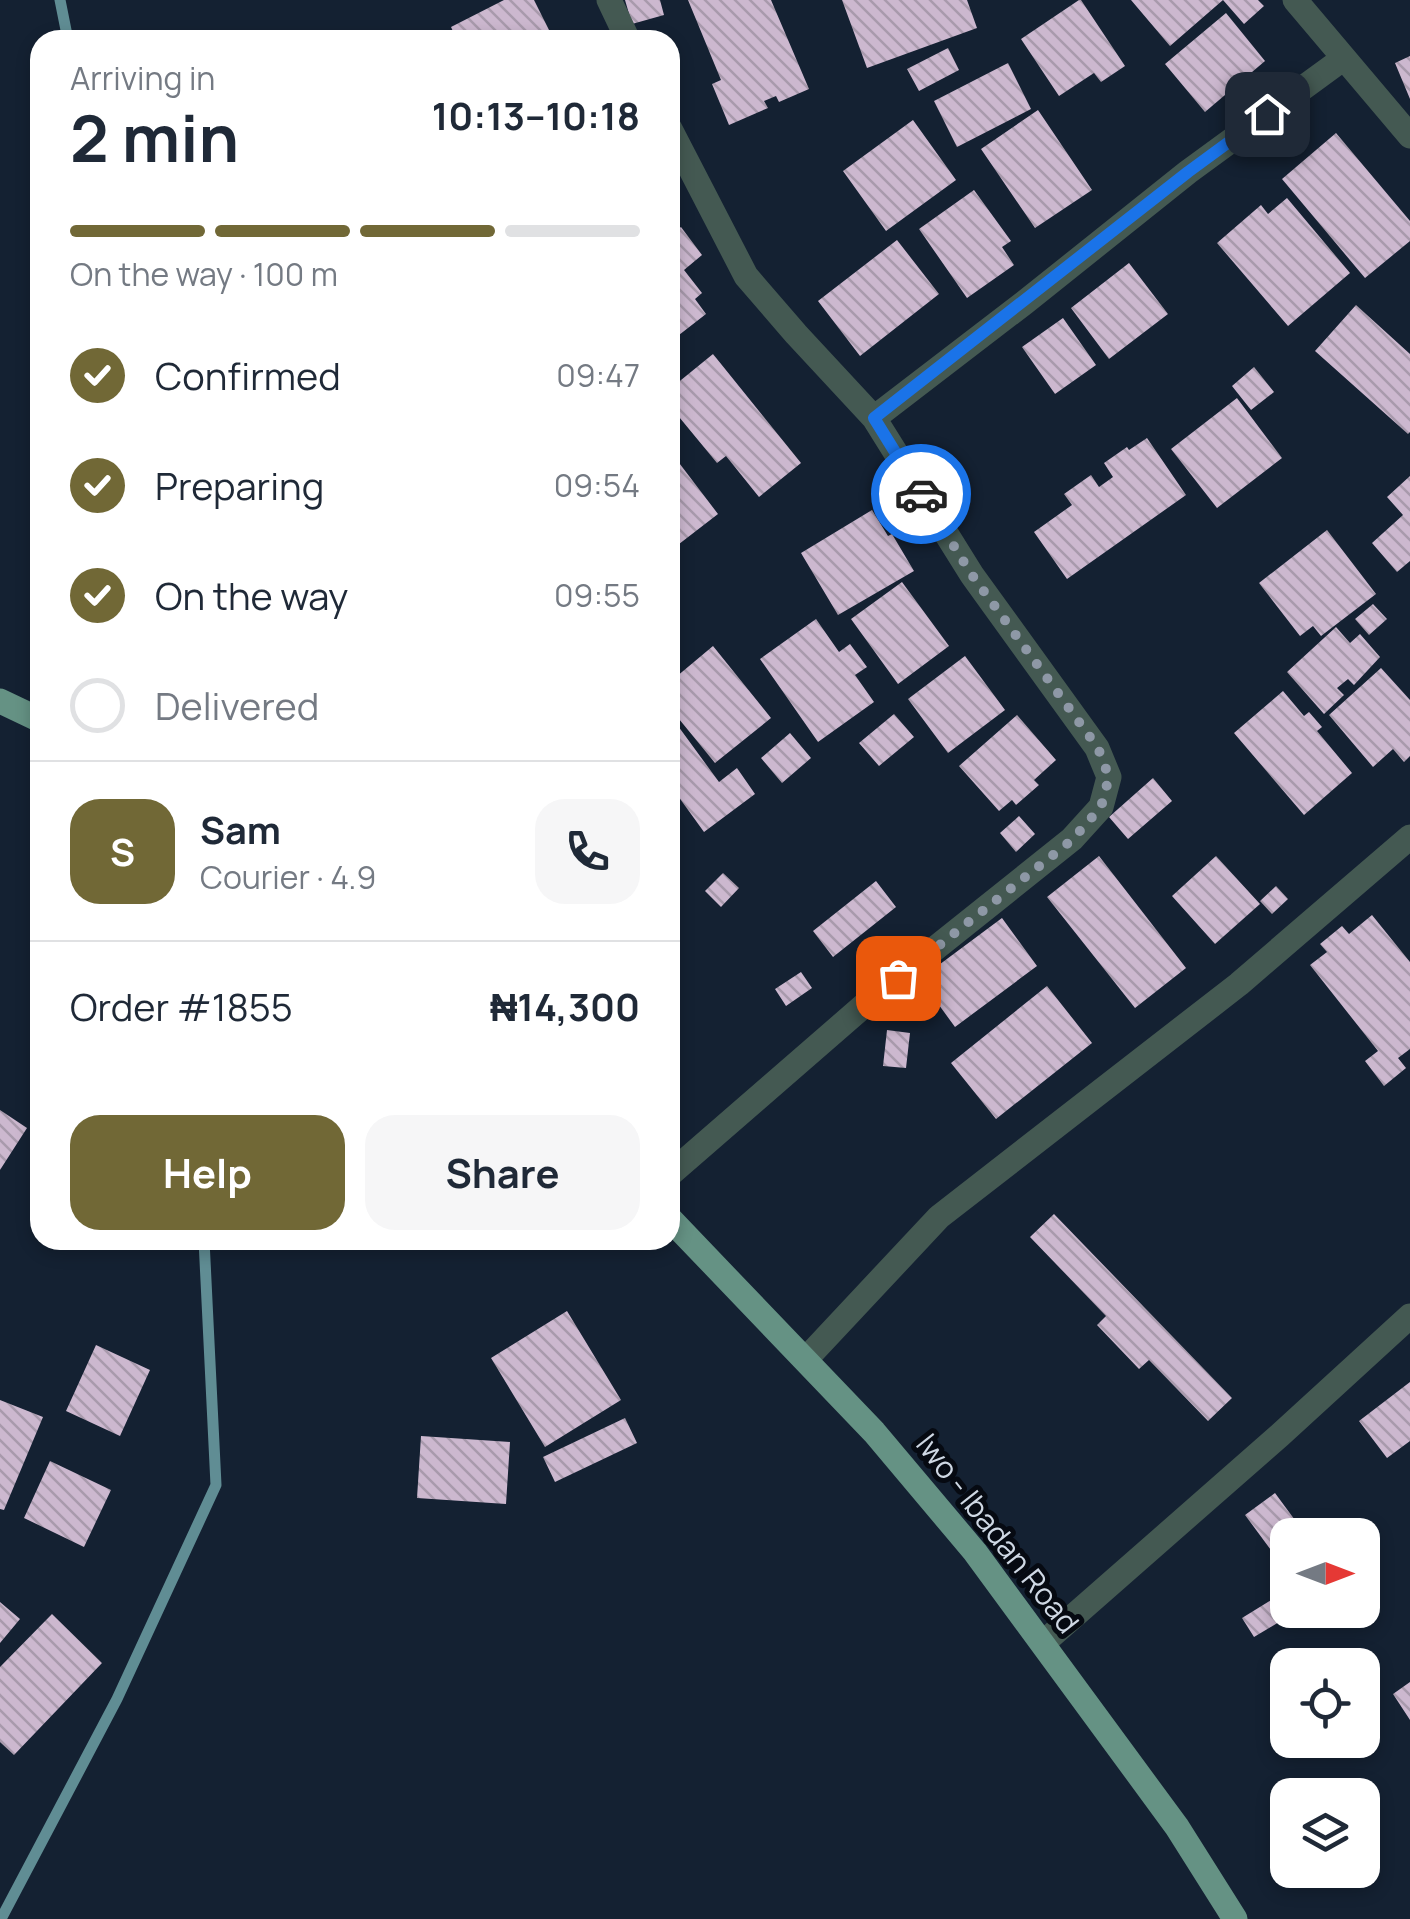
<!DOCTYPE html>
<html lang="en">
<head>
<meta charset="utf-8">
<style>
  body { margin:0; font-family:Manrope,sans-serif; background:#f6f6f7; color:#1f2937; height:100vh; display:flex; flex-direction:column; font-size:38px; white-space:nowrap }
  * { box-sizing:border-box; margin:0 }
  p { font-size:32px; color:#747a83 }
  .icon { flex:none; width:55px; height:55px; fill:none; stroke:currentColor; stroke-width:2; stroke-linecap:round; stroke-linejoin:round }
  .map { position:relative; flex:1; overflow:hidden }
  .panel { position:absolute; left:30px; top:30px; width:650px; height:1220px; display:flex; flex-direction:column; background:#fff; border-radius:30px; box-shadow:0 5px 15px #0003 }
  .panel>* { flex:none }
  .needle { width:65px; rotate:90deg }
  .controls { position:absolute; left:1270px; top:1518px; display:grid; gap:20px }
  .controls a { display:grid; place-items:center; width:110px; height:110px; border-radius:20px; background:#fff; box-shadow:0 5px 15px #0003; font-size:50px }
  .pin { position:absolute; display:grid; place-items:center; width:85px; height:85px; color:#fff; margin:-42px; border-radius:20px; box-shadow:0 5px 15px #0006 }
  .courier { position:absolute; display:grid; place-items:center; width:100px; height:100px; margin:-50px; border:8px solid #1a73e8; border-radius:50%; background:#fff; color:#222; box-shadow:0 2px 12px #0007 }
  .summary em { font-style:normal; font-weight:700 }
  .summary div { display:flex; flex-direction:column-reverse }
  .summary { display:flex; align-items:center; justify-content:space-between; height:170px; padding:0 40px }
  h1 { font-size:65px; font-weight:700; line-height:75px }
  .bar { display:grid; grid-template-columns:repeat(4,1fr); gap:15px 10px; align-content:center; height:120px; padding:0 40px }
  .bar i { height:12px; border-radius:8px; background:#e0e1e3 }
  .bar .selected { background:#716836 }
  .bar p { grid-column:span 4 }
  .line { display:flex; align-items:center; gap:25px; padding:0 40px; border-top:2px solid #e0e1e3 }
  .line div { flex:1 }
  .round { display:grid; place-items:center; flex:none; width:105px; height:105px; border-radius:30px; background:#f6f6f7 }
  ol { padding:0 40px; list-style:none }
  li { display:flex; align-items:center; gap:30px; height:110px }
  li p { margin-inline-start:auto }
  li .icon { padding:10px; border-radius:50%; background:#716836; color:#fff; stroke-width:4 }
  li:last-child { color:#747a83 }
  li i { width:55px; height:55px; border:5px solid #e0e1e3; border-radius:50% }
  .action { display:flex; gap:20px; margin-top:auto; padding:20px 40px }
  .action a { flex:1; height:115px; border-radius:30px; background:#716836; color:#fff; font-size:40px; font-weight:700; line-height:115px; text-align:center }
  .action a+a { background:#f6f6f7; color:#1f2937 }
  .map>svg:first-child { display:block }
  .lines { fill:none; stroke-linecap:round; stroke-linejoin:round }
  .stream { stroke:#608d94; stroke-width:11 }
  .building { fill:url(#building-back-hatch) }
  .street { stroke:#445952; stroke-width:25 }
  .primary { stroke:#659284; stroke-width:25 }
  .done { stroke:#8e98a6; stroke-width:10; stroke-dasharray:0 18 }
  .route { stroke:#1a73e8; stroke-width:12 }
  .labels { text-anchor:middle; stroke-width:10; stroke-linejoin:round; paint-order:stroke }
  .street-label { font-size:30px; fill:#cfd8e4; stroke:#060a12 }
</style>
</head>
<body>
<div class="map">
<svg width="1410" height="1919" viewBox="0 0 1410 1919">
  <defs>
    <pattern id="building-back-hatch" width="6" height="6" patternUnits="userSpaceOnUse" patternTransform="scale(2.5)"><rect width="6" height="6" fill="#ccb8cf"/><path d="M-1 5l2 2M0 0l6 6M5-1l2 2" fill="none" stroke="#a89aac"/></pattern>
  </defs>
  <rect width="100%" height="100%" fill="#142132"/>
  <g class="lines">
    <path class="stream" d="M 60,0 L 68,40
      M 1,1919 L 117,1699 L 216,1485 L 204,1240"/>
  </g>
  <path class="building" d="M 504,0 L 534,0 L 554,40 L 457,40 L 451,27 Z
    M 625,0 L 660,0 L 664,15 L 632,24 Z
    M 688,0 L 771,0 L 809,89 L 779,102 L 776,96 L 764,101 L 768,108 L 729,125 L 712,84 L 721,80 Z
    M 842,0 L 967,0 L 977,28 L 867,68 Z
    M 1079,0 L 1081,0 L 1125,66 L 1101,82 L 1094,73 L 1059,96 L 1021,39 Z
    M 1131,0 L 1223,0 L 1170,46 Z
    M 1223,0 L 1258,0 L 1264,6 L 1244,24 Z
    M 1226,13 L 1265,61 L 1205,112 L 1165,64 Z
    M 948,48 L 959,70 L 919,91 L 907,69 Z
    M 1410,56 L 1410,99 L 1395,63 Z
    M 1008,63 L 1031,109 L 957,147 L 934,101 Z
    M 1038,110 L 1092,190 L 1035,228 L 981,149 Z
    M 913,120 L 956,180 L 886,231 L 843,171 Z
    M 1336,133 L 1410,221 L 1410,241 L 1365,278 L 1282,179 Z
    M 974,190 L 1011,241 L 1002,247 L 1014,265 L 967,298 L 919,229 Z
    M 1287,198 L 1350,273 L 1288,326 L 1217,243 L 1261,205 L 1268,214 Z
    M 681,227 L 702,255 L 684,270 L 702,293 L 695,299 L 706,314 L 670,342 L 670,235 Z
    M 897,240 L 939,294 L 860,356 L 818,301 Z
    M 1129,263 L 1168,314 L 1109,359 L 1071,308 Z
    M 1356,305 L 1410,354 L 1410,432 L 1408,434 L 1315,351 Z
    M 1063,318 L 1096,365 L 1055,394 L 1022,347 Z
    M 713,354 L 801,463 L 759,497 L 726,456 L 717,463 L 670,406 L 670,389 Z
    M 1254,367 L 1274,392 L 1251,410 L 1232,386 Z
    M 1237,398 L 1282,458 L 1217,508 L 1171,449 Z
    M 1147,438 L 1186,495 L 1067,579 L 1034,532 L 1072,505 L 1064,494 L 1091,475 L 1099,487 L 1113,477 L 1104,463 L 1127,447 L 1129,450 Z
    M 670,451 L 718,514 L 670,551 Z
    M 1410,476 L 1410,561 L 1397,572 L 1372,543 L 1403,515 L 1387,497 Z
    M 872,510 L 888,536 L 892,534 L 914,571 L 838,615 L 801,553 Z
    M 1327,530 L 1376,594 L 1321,636 L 1313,626 L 1300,636 L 1259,583 Z
    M 902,582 L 949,646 L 898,684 L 851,619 Z
    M 1373,604 L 1387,619 L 1369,635 L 1355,619 Z
    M 816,619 L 839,652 L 850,644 L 867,667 L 855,675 L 874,702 L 818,742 L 760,659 Z
    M 1336,627 L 1350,643 L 1360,634 L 1380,657 L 1354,685 L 1348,679 L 1337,688 L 1344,695 L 1324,714 L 1287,672 Z
    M 713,646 L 771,718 L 715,763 L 670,708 L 670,682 Z
    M 965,656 L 1005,710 L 948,753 L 908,699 Z
    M 1381,668 L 1410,700 L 1410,756 L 1404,762 L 1393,749 L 1373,767 L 1329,715 Z
    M 1283,691 L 1304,716 L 1309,712 L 1322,727 L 1317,731 L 1352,773 L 1304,815 L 1234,733 Z
    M 894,714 L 914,737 L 879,766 L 859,743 Z
    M 670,715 L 719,782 L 737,768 L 755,794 L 704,832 L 670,785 Z
    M 1017,715 L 1056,760 L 1034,780 L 1039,785 L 1016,805 L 1012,800 L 999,811 L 959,766 Z
    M 790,733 L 811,758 L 782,783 L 761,758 Z
    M 1153,778 L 1172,801 L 1128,839 L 1109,817 Z
    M 1019,816 L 1035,834 L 1016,852 L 1000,833 Z
    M 1099,856 L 1186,968 L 1135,1008 L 1047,897 Z
    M 1216,856 L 1260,904 L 1215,944 L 1172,896 Z
    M 723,873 L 739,888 L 721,907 L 705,891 Z
    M 876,881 L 896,907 L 833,957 L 813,931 Z
    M 1276,886 L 1288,899 L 1272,914 L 1260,901 Z
    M 1372,915 L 1410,962 L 1410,1049 L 1398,1058 L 1406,1068 L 1384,1086 L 1365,1061 L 1378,1051 L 1310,965 L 1327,952 L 1320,944 L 1342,926 L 1349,934 Z
    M 1002,918 L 1037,966 L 955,1027 L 920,979 Z
    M 801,972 L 812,988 L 786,1006 L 775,989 Z
    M 1047,986 L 1092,1043 L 996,1119 L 951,1063 Z
    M 887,1030 L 910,1033 L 906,1068 L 883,1066 Z
    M 0,1110 L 27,1128 L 0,1170 Z
    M 1054,1214 L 1232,1398 L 1208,1421 L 1149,1360 L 1139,1369 L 1097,1325 L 1106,1316 L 1030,1237 Z
    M 567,1311 L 621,1400 L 545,1447 L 491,1358 Z
    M 96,1345 L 150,1370 L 120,1436 L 66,1411 Z
    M 1410,1382 L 1410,1441 L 1387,1458 L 1359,1421 Z
    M 0,1400 L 43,1417 L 4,1510 L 0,1509 Z
    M 625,1418 L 637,1443 L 555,1482 L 543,1457 Z
    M 421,1436 L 510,1442 L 506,1504 L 417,1498 Z
    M 50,1461 L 111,1490 L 84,1547 L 24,1518 Z
    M 1275,1493 L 1306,1535 L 1288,1535 L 1288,1573 L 1245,1515 Z
    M 1286,1591 L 1288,1610 L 1299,1610 L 1254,1637 L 1242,1618 Z
    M 0,1602 L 20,1619 L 0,1643 Z
    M 52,1614 L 102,1663 L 14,1755 L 0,1742 L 0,1667 Z
    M 1410,1682 L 1410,1720 L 1393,1694 Z"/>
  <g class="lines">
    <path class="street" d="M 609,0 L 628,40
      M 1295,0 L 1410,136
      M 670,129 L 746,276 L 796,334 L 874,418 L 972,575 L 1097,748 L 1109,777 L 1101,807 L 1072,839 L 868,1002 L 670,1174
      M 874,418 L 1024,303 L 1188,172 L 1344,58
      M 806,1359 L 939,1217 L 1239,984 L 1410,837
      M 1043,1643 L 1280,1435 L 1410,1316"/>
    <path class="primary" d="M 0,701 L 40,720
      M 670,1219 L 874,1432 L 975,1552 L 1177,1827 L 1235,1919"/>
  </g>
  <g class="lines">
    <path class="done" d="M 898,978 L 1072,840 L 1101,807 L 1109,777 L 1098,748 L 972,575 L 921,494"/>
    <path class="route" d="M 921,494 L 874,418 L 1188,172 L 1267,114"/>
  </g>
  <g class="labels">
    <g class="street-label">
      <text transform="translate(997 1534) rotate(52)" y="10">Iwo - Ibadan Road</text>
    </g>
  </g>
</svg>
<div class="controls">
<a><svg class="needle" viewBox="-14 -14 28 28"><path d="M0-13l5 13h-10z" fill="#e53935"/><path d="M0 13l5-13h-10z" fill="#747a83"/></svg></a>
<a><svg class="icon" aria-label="locate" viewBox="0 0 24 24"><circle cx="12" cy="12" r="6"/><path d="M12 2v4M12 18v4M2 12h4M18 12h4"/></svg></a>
<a><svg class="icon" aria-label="layers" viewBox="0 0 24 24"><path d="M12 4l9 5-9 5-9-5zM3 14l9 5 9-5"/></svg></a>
</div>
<div class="pin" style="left:898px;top:978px;background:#ea580c"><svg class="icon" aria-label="bag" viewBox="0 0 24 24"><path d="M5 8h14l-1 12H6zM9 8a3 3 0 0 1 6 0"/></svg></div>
<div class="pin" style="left:1267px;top:114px;background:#1f2937"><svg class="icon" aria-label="home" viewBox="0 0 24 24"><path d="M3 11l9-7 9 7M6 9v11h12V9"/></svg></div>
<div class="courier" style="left:921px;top:494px"><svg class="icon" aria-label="car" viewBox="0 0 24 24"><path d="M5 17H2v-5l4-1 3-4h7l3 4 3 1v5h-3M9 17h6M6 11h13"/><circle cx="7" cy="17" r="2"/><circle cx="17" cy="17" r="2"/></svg></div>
<section class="panel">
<div class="summary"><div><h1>2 min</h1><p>Arriving in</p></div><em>10:13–10:18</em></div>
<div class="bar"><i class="selected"></i><i class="selected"></i><i class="selected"></i><i></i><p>On the way · 100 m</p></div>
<ol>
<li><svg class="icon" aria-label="check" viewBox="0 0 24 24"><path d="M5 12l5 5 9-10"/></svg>Confirmed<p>09:47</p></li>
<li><svg class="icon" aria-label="check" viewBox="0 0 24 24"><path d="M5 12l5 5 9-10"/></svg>Preparing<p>09:54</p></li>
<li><svg class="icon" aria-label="check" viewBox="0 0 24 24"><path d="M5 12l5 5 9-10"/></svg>On the way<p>09:55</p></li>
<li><i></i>Delivered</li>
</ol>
<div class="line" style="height:180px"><b class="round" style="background:#716836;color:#fff">S</b><div><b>Sam</b><p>Courier · 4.9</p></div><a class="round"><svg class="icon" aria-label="phone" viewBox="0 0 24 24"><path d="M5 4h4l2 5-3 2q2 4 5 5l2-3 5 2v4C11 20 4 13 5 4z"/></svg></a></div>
<div class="line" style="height:130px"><div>Order #1855</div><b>₦14,300</b></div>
<div class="action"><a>Help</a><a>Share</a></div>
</section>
</div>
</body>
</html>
